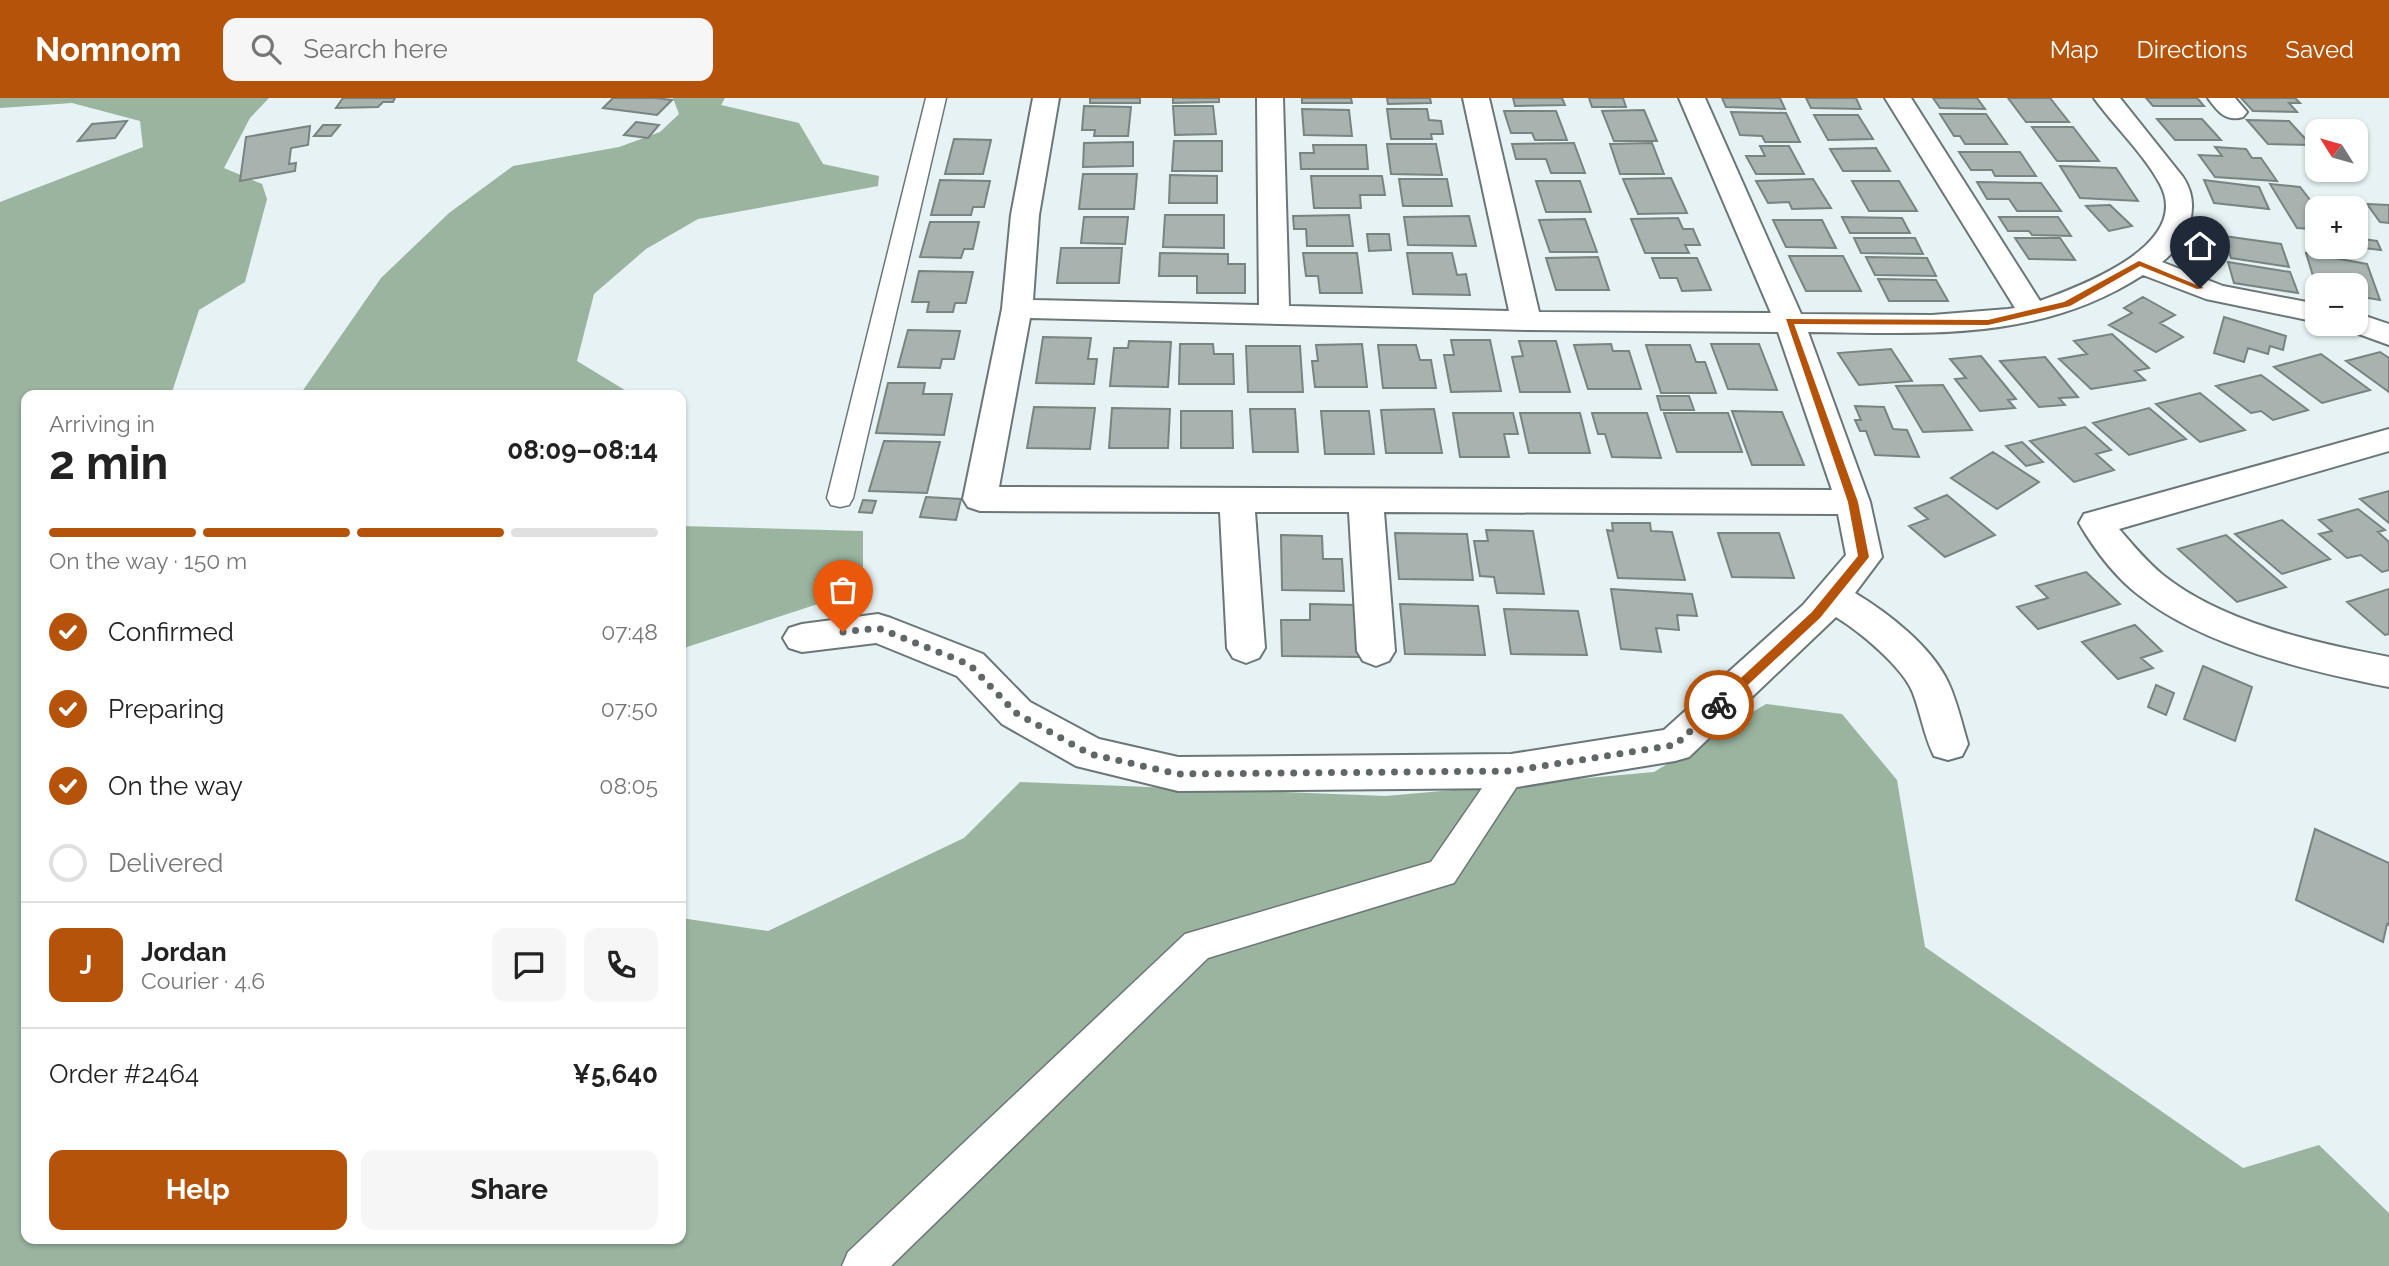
<!DOCTYPE html>
<html lang="en">
<head>
<meta charset="utf-8">
<style>
  body { margin:0; font-family:Raleway,sans-serif; background:#f6f6f6; color:#222; height:100vh; display:flex; flex-direction:column; font-size:26px; white-space:nowrap }
  * { box-sizing:border-box; margin:0 }
  p { font-size:23px; color:#767676 }
  .icon { flex:none; width:38px; height:38px; fill:none; stroke:currentColor; stroke-width:2; stroke-linecap:round; stroke-linejoin:round }
  .map { position:relative; flex:1; overflow:hidden }
  .sheet { position:absolute; left:21px; top:292px; width:665px; height:854px; display:flex; flex-direction:column; background:#fff; border-radius:14px; box-shadow:0 2px 5px #0004 }
  .sheet>* { flex:none }
  .needle { width:46px; rotate:307deg }
  .controls { position:absolute; left:2305px; top:21px; display:grid; gap:14px }
  .controls a { display:grid; place-items:center; width:63px; height:63px; border-radius:14px; background:#fff; box-shadow:0 2px 5px #0004; font-size:35px }
  .pin { position:absolute; display:grid; place-items:center; width:60px; height:60px; color:#fff; margin:-72px -30px; border-radius:50% 50% 50% 0; rotate:-45deg; box-shadow:0 0 7px #0007 }
  .pin .icon { rotate:45deg }
  .courier { position:absolute; display:grid; place-items:center; width:70px; height:70px; margin:-35px; border:5px solid #b45309; border-radius:50%; background:#fff; color:#222; box-shadow:0 2px 9px #0007 }
  .headline em { font-style:normal; font-weight:700 }
  .headline div { display:flex; flex-direction:column-reverse }
  .headline { display:flex; align-items:center; justify-content:space-between; height:119px; padding:0 28px }
  h1 { font-size:46px; font-weight:700; line-height:52px }
  .bar { display:grid; grid-template-columns:repeat(4,1fr); gap:10px 7px; align-content:center; height:84px; padding:0 28px }
  .bar i { height:9px; border-radius:5px; background:#e0e0e0 }
  .bar .active { background:#b45309 }
  .bar p { grid-column:span 4 }
  .line { display:flex; align-items:center; gap:18px; padding:0 28px; border-top:2px solid #e0e0e0 }
  .line div { flex:1 }
  .round { display:grid; place-items:center; flex:none; width:74px; height:74px; border-radius:14px; background:#f6f6f6 }
  ol { padding:0 28px; list-style:none }
  li { display:flex; align-items:center; gap:21px; height:77px }
  li p { margin-inline-start:auto }
  li .icon { padding:7px; border-radius:50%; background:#b45309; color:#fff; stroke-width:4 }
  li:last-child { color:#767676 }
  li i { width:38px; height:38px; border:4px solid #e0e0e0; border-radius:50% }
  .button { display:flex; gap:14px; margin-top:auto; padding:14px 28px }
  .button a { flex:1; height:80px; border-radius:14px; background:#b45309; color:#fff; font-size:28px; font-weight:700; line-height:80px; text-align:center }
  .button a+a { background:#f6f6f6; color:#222 }
  header { display:flex; align-items:center; gap:42px; box-sizing:border-box; height:98px; padding:0 35px; background:#b45309; color:#fff }
  header strong { font-size:33px }
  nav { display:flex; gap:38px; margin-inline-start:auto; font-size:24px }
  .search { width:490px; height:63px; background:#f6f6f6; display:flex; align-items:center; gap:18px; box-sizing:border-box; padding:0 24px; border-radius:14px; color:#767676; font-size:26px }
  .map>svg:first-child { display:block }
  .forest { fill:#9ab49f }
  .building { fill:#a8b3b0; stroke:#798380; stroke-width:2 }
  .lines { fill:none; stroke-linecap:round; stroke-linejoin:round }
  .lane-casing { stroke:#6b7677; stroke-width:3 }
  .street-casing { stroke:#6b7677; stroke-width:4 }
  .lane { fill:#fff; fill-rule:evenodd }
  .street { fill:#fff; fill-rule:evenodd }
  .route { fill:#b45309 }
  .done { stroke:#5f6767; stroke-width:7; stroke-dasharray:0 12.6 }
</style>
</head>
<body>
<header>
<strong>Nomnom</strong>
<div class="search"><svg class="icon" aria-label="search" viewBox="0 0 24 24"><circle cx="10" cy="10" r="6"/><path d="M15 15l6 6"/></svg>Search here</div>
<nav><a>Map</a><a>Directions</a><a>Saved</a></nav>
</header>
<div class="map">
<svg width="2389" height="1168" viewBox="0 0 2389 1168">
  <rect width="100%" height="100%" fill="#e6f2f3"/>
  <path class="forest" d="M 0,0 L 269,0 L 250,20 L 224,70 L 262,86 L 267,101 L 245,184 L 199,212 L 171,297 L 26,298 L 26,1141 L 681,1141 L 681,820 L 768,833 L 964,740 L 1020,684 L 1386,698 L 1654,674 L 1766,606 L 1842,616 L 1897,682 L 1925,849 L 2243,1070 L 2319,1047 L 2389,1115 L 2389,1168 L 0,1168 L 0,104 L 143,49 L 140,23 L 72,5 L 0,10 Z
    M 673,0 L 725,0 L 721,7 L 799,25 L 823,66 L 879,78 L 878,88 L 698,121 L 646,151 L 594,196 L 577,263 L 633,297 L 299,298 L 381,180 L 449,115 L 513,68 L 619,49 L 660,34 L 679,16 Z
    M 681,428 L 863,433 L 863,470 L 833,501 L 681,551 Z"/>
  <path class="building" d="M 343,0 L 395,0 L 393,4 L 383,4 L 378,9 L 336,10 Z
    M 613,0 L 655,0 L 672,2 L 657,17 L 603,10 Z
    M 1090,0 L 1140,0 L 1140,5 L 1090,5 Z
    M 1173,0 L 1219,0 L 1219,4 L 1173,5 Z
    M 1302,0 L 1351,0 L 1352,5 L 1302,5 Z
    M 1387,0 L 1430,0 L 1431,5 L 1388,6 Z
    M 1513,0 L 1562,0 L 1565,7 L 1515,8 Z
    M 1589,0 L 1623,0 L 1626,9 L 1592,9 Z
    M 1722,0 L 1780,0 L 1785,11 L 1726,9 Z
    M 1806,0 L 1856,0 L 1861,11 L 1811,10 Z
    M 1933,0 L 1977,0 L 1985,11 L 1940,10 Z
    M 2008,0 L 2050,0 L 2069,24 L 2026,24 Z
    M 2146,0 L 2197,0 L 2204,8 L 2153,8 Z
    M 2241,0 L 2295,0 L 2300,5 L 2289,5 L 2297,14 L 2253,13 Z
    M 1084,8 L 1131,9 L 1128,38 L 1094,38 L 1095,32 L 1082,32 Z
    M 1173,8 L 1213,8 L 1216,36 L 1175,37 Z
    M 1302,11 L 1349,12 L 1352,38 L 1304,37 Z
    M 1387,11 L 1427,11 L 1429,22 L 1441,23 L 1443,36 L 1431,36 L 1432,41 L 1391,41 Z
    M 1644,12 L 1657,43 L 1614,43 L 1602,13 Z
    M 1504,13 L 1556,13 L 1567,42 L 1535,42 L 1532,35 L 1511,35 Z
    M 1731,14 L 1786,15 L 1800,44 L 1765,44 L 1762,38 L 1740,37 Z
    M 1940,16 L 1986,16 L 2007,46 L 1965,46 L 1960,38 L 1954,38 Z
    M 1814,17 L 1858,17 L 1873,41 L 1828,42 Z
    M 2157,21 L 2202,21 L 2221,42 L 2175,42 Z
    M 2247,22 L 2289,23 L 2311,47 L 2268,46 Z
    M 127,23 L 115,40 L 78,43 L 92,26 Z
    M 636,24 L 659,27 L 648,40 L 624,37 Z
    M 323,27 L 340,27 L 331,38 L 314,38 Z
    M 310,28 L 308,47 L 291,50 L 289,66 L 296,65 L 295,73 L 240,83 L 246,39 Z
    M 2032,29 L 2073,29 L 2099,63 L 2057,63 Z
    M 954,41 L 991,42 L 983,76 L 945,76 Z
    M 1174,43 L 1222,43 L 1222,73 L 1172,73 Z
    M 1133,44 L 1133,68 L 1083,69 L 1084,45 Z
    M 1574,45 L 1585,75 L 1551,75 L 1546,61 L 1516,61 L 1512,46 Z
    M 1652,45 L 1664,76 L 1620,76 L 1610,46 Z
    M 1387,46 L 1436,46 L 1442,77 L 1391,76 Z
    M 1313,47 L 1366,47 L 1368,71 L 1301,71 L 1300,55 L 1314,55 Z
    M 1760,48 L 1789,48 L 1804,76 L 1756,76 L 1746,58 L 1765,58 Z
    M 2215,49 L 2246,51 L 2252,60 L 2261,60 L 2277,83 L 2215,79 L 2199,57 L 2222,58 Z
    M 1876,50 L 1890,73 L 1843,73 L 1830,51 Z
    M 1959,54 L 2020,54 L 2036,78 L 1995,78 L 1992,72 L 1971,72 Z
    M 2060,68 L 2116,70 L 2138,103 L 2080,100 Z
    M 1083,76 L 1137,76 L 1134,111 L 1079,111 Z
    M 1170,77 L 1217,78 L 1217,105 L 1169,105 Z
    M 1311,78 L 1382,78 L 1385,97 L 1360,97 L 1361,110 L 1314,110 Z
    M 1671,80 L 1687,115 L 1638,116 L 1623,81 Z
    M 1399,81 L 1447,81 L 1452,108 L 1403,108 Z
    M 1813,81 L 1831,110 L 1792,111 L 1789,104 L 1768,105 L 1756,83 Z
    M 940,82 L 990,83 L 984,109 L 973,109 L 971,117 L 931,117 Z
    M 2204,82 L 2259,89 L 2269,111 L 2214,105 Z
    M 1536,83 L 1580,83 L 1591,114 L 1546,114 Z
    M 1852,83 L 1899,83 L 1917,113 L 1869,113 Z
    M 1977,84 L 2041,85 L 2061,113 L 2017,113 L 2009,101 L 1987,101 Z
    M 2270,86 L 2300,89 L 2317,111 L 2317,137 L 2311,131 L 2297,130 Z
    M 2367,106 L 2389,107 L 2389,125 L 2380,124 Z
    M 2110,107 L 2132,128 L 2109,133 L 2086,108 Z
    M 1165,117 L 1224,117 L 1224,150 L 1163,149 Z
    M 1349,117 L 1353,148 L 1307,148 L 1306,131 L 1294,131 L 1293,118 Z
    M 1469,118 L 1476,148 L 1408,147 L 1404,119 Z
    M 1084,119 L 1128,119 L 1125,146 L 1081,145 Z
    M 1842,119 L 1902,120 L 1910,135 L 1850,135 Z
    M 1999,119 L 2058,119 L 2071,138 L 2032,137 L 2029,133 L 2008,133 Z
    M 1678,120 L 1683,131 L 1693,131 L 1700,147 L 1685,147 L 1689,155 L 1645,155 L 1631,121 Z
    M 1585,121 L 1597,154 L 1550,154 L 1539,122 Z
    M 1773,122 L 1822,122 L 1836,150 L 1786,149 Z
    M 930,124 L 979,124 L 973,151 L 964,151 L 961,160 L 920,159 Z
    M 1367,136 L 1389,136 L 1391,152 L 1369,153 Z
    M 2224,138 L 2281,146 L 2289,169 L 2231,160 Z
    M 1854,140 L 1915,140 L 1923,156 L 1861,155 Z
    M 2015,140 L 2060,140 L 2075,162 L 2029,161 Z
    M 2356,140 L 2377,143 L 2381,152 L 2354,149 Z
    M 1061,150 L 1122,150 L 1119,185 L 1057,185 Z
    M 1160,155 L 1228,156 L 1228,166 L 1245,166 L 1245,195 L 1197,195 L 1197,178 L 1159,178 Z
    M 1303,155 L 1357,155 L 1362,195 L 1320,195 L 1318,178 L 1306,178 Z
    M 1407,155 L 1452,155 L 1457,177 L 1466,176 L 1470,197 L 1413,196 Z
    M 2306,155 L 2367,166 L 2380,202 L 2356,198 L 2356,187 L 2317,187 L 2317,191 Z
    M 1789,158 L 1843,158 L 1861,193 L 1806,193 Z
    M 1598,159 L 1609,192 L 1556,192 L 1546,160 Z
    M 1866,159 L 1927,160 L 1936,178 L 1875,177 Z
    M 1652,160 L 1697,160 L 1711,192 L 1682,193 L 1677,180 L 1660,180 Z
    M 2228,164 L 2290,174 L 2298,195 L 2234,185 Z
    M 919,173 L 973,174 L 966,205 L 955,205 L 953,214 L 927,214 L 929,204 L 912,204 Z
    M 1878,181 L 1936,182 L 1948,203 L 1889,203 Z
    M 2143,199 L 2175,217 L 2160,225 L 2183,239 L 2156,254 L 2109,227 L 2132,215 L 2124,210 Z
    M 2224,219 L 2286,238 L 2283,252 L 2270,248 L 2268,256 L 2248,250 L 2244,264 L 2214,255 Z
    M 908,232 L 960,233 L 954,261 L 942,261 L 940,270 L 898,269 Z
    M 2112,236 L 2149,270 L 2135,273 L 2145,282 L 2091,291 L 2059,261 L 2087,256 L 2074,243 Z
    M 1043,239 L 1091,240 L 1088,261 L 1097,261 L 1094,286 L 1036,285 Z
    M 1451,242 L 1490,242 L 1501,293 L 1451,294 L 1444,257 L 1454,257 Z
    M 1129,243 L 1171,244 L 1168,289 L 1110,288 L 1114,250 L 1128,250 Z
    M 1519,243 L 1556,243 L 1570,294 L 1520,294 L 1512,259 L 1523,258 Z
    M 1180,246 L 1213,246 L 1214,256 L 1233,256 L 1234,286 L 1179,286 Z
    M 1362,246 L 1367,289 L 1315,289 L 1312,263 L 1318,263 L 1316,247 Z
    M 1611,246 L 1613,253 L 1629,253 L 1641,291 L 1588,291 L 1574,247 Z
    M 1711,246 L 1759,246 L 1777,292 L 1728,291 Z
    M 1378,247 L 1416,247 L 1420,262 L 1431,262 L 1436,290 L 1383,290 Z
    M 1646,247 L 1690,247 L 1696,264 L 1705,264 L 1716,295 L 1661,295 Z
    M 1246,248 L 1300,248 L 1303,294 L 1248,294 Z
    M 1891,251 L 1912,283 L 1859,287 L 1838,255 Z
    M 2380,254 L 2389,260 L 2389,294 L 2346,263 Z
    M 2321,256 L 2370,292 L 2322,305 L 2274,269 Z
    M 1981,258 L 2016,301 L 2008,302 L 2015,310 L 1980,313 L 1955,281 L 1966,280 L 1950,261 Z
    M 2045,259 L 2078,299 L 2059,300 L 2065,307 L 2039,309 L 2000,263 Z
    M 2261,277 L 2308,312 L 2273,322 L 2261,313 L 2251,315 L 2216,288 Z
    M 888,285 L 925,285 L 923,296 L 952,296 L 944,337 L 876,335 Z
    M 1943,287 L 1972,332 L 1923,334 L 1896,288 Z
    M 2200,295 L 2245,332 L 2200,344 L 2156,306 Z
    M 1657,298 L 1689,298 L 1694,312 L 1661,312 Z
    M 1855,308 L 1884,309 L 1893,331 L 1907,332 L 1919,359 L 1875,357 L 1866,333 L 1860,333 L 1855,322 L 1861,322 Z
    M 1034,309 L 1095,310 L 1090,351 L 1027,350 Z
    M 1112,310 L 1170,311 L 1168,350 L 1109,350 Z
    M 2149,310 L 2186,341 L 2129,357 L 2093,325 Z
    M 1250,311 L 1295,311 L 1298,354 L 1253,354 Z
    M 1434,311 L 1442,355 L 1386,355 L 1381,312 Z
    M 1181,313 L 1232,313 L 1233,350 L 1181,350 Z
    M 1321,313 L 1369,313 L 1374,356 L 1325,356 Z
    M 1732,313 L 1782,314 L 1804,367 L 1752,367 Z
    M 1453,315 L 1513,315 L 1518,336 L 1504,336 L 1509,359 L 1460,359 Z
    M 1520,315 L 1580,315 L 1590,355 L 1529,355 Z
    M 1592,315 L 1647,315 L 1661,360 L 1612,359 L 1605,336 L 1598,336 Z
    M 1664,315 L 1728,315 L 1742,354 L 1677,354 Z
    M 2085,329 L 2111,352 L 2096,356 L 2114,372 L 2074,384 L 2030,343 Z
    M 884,343 L 940,344 L 927,395 L 869,393 Z
    M 2022,344 L 2043,364 L 2026,368 L 2006,348 Z
    M 1993,354 L 2039,384 L 1997,411 L 1951,380 Z
    M 2389,393 L 2389,425 L 2360,401 Z
    M 1947,397 L 1995,437 L 1945,459 L 1909,428 L 1928,421 L 1915,410 Z
    M 926,399 L 961,401 L 956,422 L 920,419 Z
    M 863,402 L 876,403 L 872,415 L 859,414 Z
    M 2358,411 L 2385,432 L 2378,434 L 2389,444 L 2389,472 L 2382,474 L 2361,457 L 2347,460 L 2319,436 L 2332,433 L 2319,422 Z
    M 2282,422 L 2330,461 L 2282,476 L 2235,436 Z
    M 1612,425 L 1650,425 L 1651,433 L 1672,434 L 1685,482 L 1618,480 L 1607,432 L 1613,433 Z
    M 1486,432 L 1533,433 L 1544,496 L 1497,495 L 1494,479 L 1480,478 L 1474,443 L 1488,443 Z
    M 1395,435 L 1467,436 L 1473,482 L 1399,481 Z
    M 1718,435 L 1779,435 L 1794,480 L 1732,479 Z
    M 1281,437 L 1322,438 L 1323,461 L 1342,461 L 1344,493 L 1282,492 Z
    M 2226,437 L 2286,489 L 2237,504 L 2178,451 Z
    M 2086,474 L 2120,506 L 2038,531 L 2017,509 L 2048,500 L 2036,488 Z
    M 1611,491 L 1692,496 L 1697,518 L 1677,517 L 1679,532 L 1656,530 L 1661,554 L 1621,551 Z
    M 2389,491 L 2389,536 L 2385,537 L 2347,504 Z
    M 1310,506 L 1356,507 L 1360,559 L 1282,558 L 1281,522 L 1310,522 Z
    M 1400,506 L 1478,508 L 1485,557 L 1405,556 Z
    M 1504,511 L 1578,513 L 1587,557 L 1511,556 Z
    M 2135,527 L 2162,553 L 2141,560 L 2153,570 L 2118,581 L 2082,544 Z
    M 2203,568 L 2252,589 L 2235,643 L 2184,621 Z
    M 2156,587 L 2174,595 L 2166,617 L 2148,609 Z
    M 2315,731 L 2389,765 L 2389,827 L 2387,826 L 2383,844 L 2296,802 Z"/>
  <g class="lines">
    <defs>
      <path id="lane" d="M 926,0 L 946,0 L 853,400 L 849,407 L 840,409 L 831,407 L 827,400 Z
        M 1511,660 L 1522,664 L 1527,673 L 1454,785 L 1208,860 L 891,1168 L 842,1168 L 848,1154 L 1185,836 L 1431,764 L 1500,664 Z"/>
      <path id="street" d="M 1033,0 L 1059,0 L 1039,117 L 1033,202 L 1259,207 L 1257,0 L 1283,0 L 1289,208 L 1509,213 L 1463,0 L 1489,0 L 1539,214 L 1771,215 L 1679,0 L 1705,0 L 1801,216 L 1932,217 L 2008,211 L 2015,210 L 1885,0 L 1911,0 L 2040,203 C 2081,188 2193,147 2160,86 C 2144,56 2114,28 2094,0 L 2120,0 L 2183,79 C 2203,109 2187,144 2162,164 L 2223,188 L 2317,206 L 2317,224 L 2206,201 L 2143,177 C 2037,245 1928,235 1808,234 L 1870,404 L 1882,459 L 1855,495 C 1888,515 1931,548 1948,584 C 1957,603 1962,626 1968,646 L 1962,658 L 1948,662 L 1934,658 C 1924,638 1921,616 1913,595 C 1903,569 1859,533 1836,519 L 1689,659 L 1675,663 L 1511,690 L 1178,693 L 1076,668 L 1002,626 L 957,578 L 876,545 L 802,554 L 789,550 L 783,540 L 789,530 L 802,526 L 878,516 L 891,520 L 983,556 L 1030,604 L 1099,641 L 1178,659 L 1511,656 L 1664,632 L 1803,507 L 1846,457 L 1838,416 L 1384,414 L 1395,553 L 1389,563 L 1376,568 L 1363,563 L 1357,553 L 1349,414 L 1255,414 L 1265,550 L 1259,560 L 1246,565 L 1233,560 L 1227,550 L 1220,414 L 980,413 L 968,409 L 963,401 L 1002,211 L 1011,117 ZM 1030,220 L 1526,232 L 1778,234 L 1832,392 L 999,389 Z
        M 2208,0 L 2235,0 L 2247,14 L 2243,19 C 2226,24 2218,14 2208,0 Z
        M 2356,215 L 2389,226 L 2389,247 L 2345,231 L 2342,226 L 2356,226 Z
        M 2389,331 L 2389,353 L 2119,431 C 2133,447 2147,464 2163,477 C 2223,525 2316,545 2389,559 L 2389,589 C 2309,573 2205,549 2140,498 C 2116,480 2094,451 2079,425 L 2084,416 Z"/>
    </defs>
    <use href="#lane" class="lane-casing"/>
    <use href="#street" class="street-casing"/>
    <use href="#lane" class="lane"/>
    <use href="#street" class="street"/>
  </g>
  <path class="route" d="M 2139,163 L 2204,190 L 2197,191 L 2140,168 L 2070,208 L 1988,227 L 1794,226 L 1858,404 L 1869,459 L 1820,520 L 1723,610 L 1715,610 L 1715,604 L 1812,514 L 1858,458 L 1848,404 L 1786,221 L 1988,222 L 2064,204 Z"/>
  <g class="lines">
    <path class="done" d="M 843,534 L 878,530 L 951,559 L 970,567 L 1016,615 L 1090,656 L 1178,676 L 1511,673 L 1675,647 L 1719,607"/>
  </g>
</svg>
<div class="controls">
<a><svg class="needle" viewBox="-14 -14 28 28"><path d="M0-13l5 13h-10z" fill="#e53935"/><path d="M0 13l5-13h-10z" fill="#767676"/></svg></a>
<a>+</a>
<a>−</a>
</div>
<div class="pin" style="left:843px;top:534px;background:#ea580c"><svg class="icon" aria-label="bag" viewBox="0 0 24 24"><path d="M5 8h14l-1 12H6zM9 8a3 3 0 0 1 6 0"/></svg></div>
<div class="pin" style="left:2200px;top:190px;background:#1f2937"><svg class="icon" aria-label="home" viewBox="0 0 24 24"><path d="M3 11l9-7 9 7M6 9v11h12V9"/></svg></div>
<div class="courier" style="left:1719px;top:607px"><svg class="icon" aria-label="bike" viewBox="0 0 24 24"><circle cx="6" cy="16" r="4"/><circle cx="18" cy="16" r="4"/><path d="M6 16l4-8h5l3 8M10 8l3 8H6M13 5h3"/></svg></div>
<section class="sheet">
<div class="headline"><div><h1>2 min</h1><p>Arriving in</p></div><em>08:09–08:14</em></div>
<div class="bar"><i class="active"></i><i class="active"></i><i class="active"></i><i></i><p>On the way · 150 m</p></div>
<ol>
<li><svg class="icon" aria-label="check" viewBox="0 0 24 24"><path d="M5 12l5 5 9-10"/></svg>Confirmed<p>07:48</p></li>
<li><svg class="icon" aria-label="check" viewBox="0 0 24 24"><path d="M5 12l5 5 9-10"/></svg>Preparing<p>07:50</p></li>
<li><svg class="icon" aria-label="check" viewBox="0 0 24 24"><path d="M5 12l5 5 9-10"/></svg>On the way<p>08:05</p></li>
<li><i></i>Delivered</li>
</ol>
<div class="line" style="height:126px"><b class="round" style="background:#b45309;color:#fff">J</b><div><b>Jordan</b><p>Courier · 4.6</p></div><a class="round"><svg class="icon" aria-label="chat" viewBox="0 0 24 24"><path d="M4 5h16v11H9l-5 4z"/></svg></a><a class="round"><svg class="icon" aria-label="phone" viewBox="0 0 24 24"><path d="M5 4h4l2 5-3 2q2 4 5 5l2-3 5 2v4C11 20 4 13 5 4z"/></svg></a></div>
<div class="line" style="height:91px"><div>Order #2464</div><b>¥5,640</b></div>
<div class="button"><a>Help</a><a>Share</a></div>
</section>
</div>
</body>
</html>
